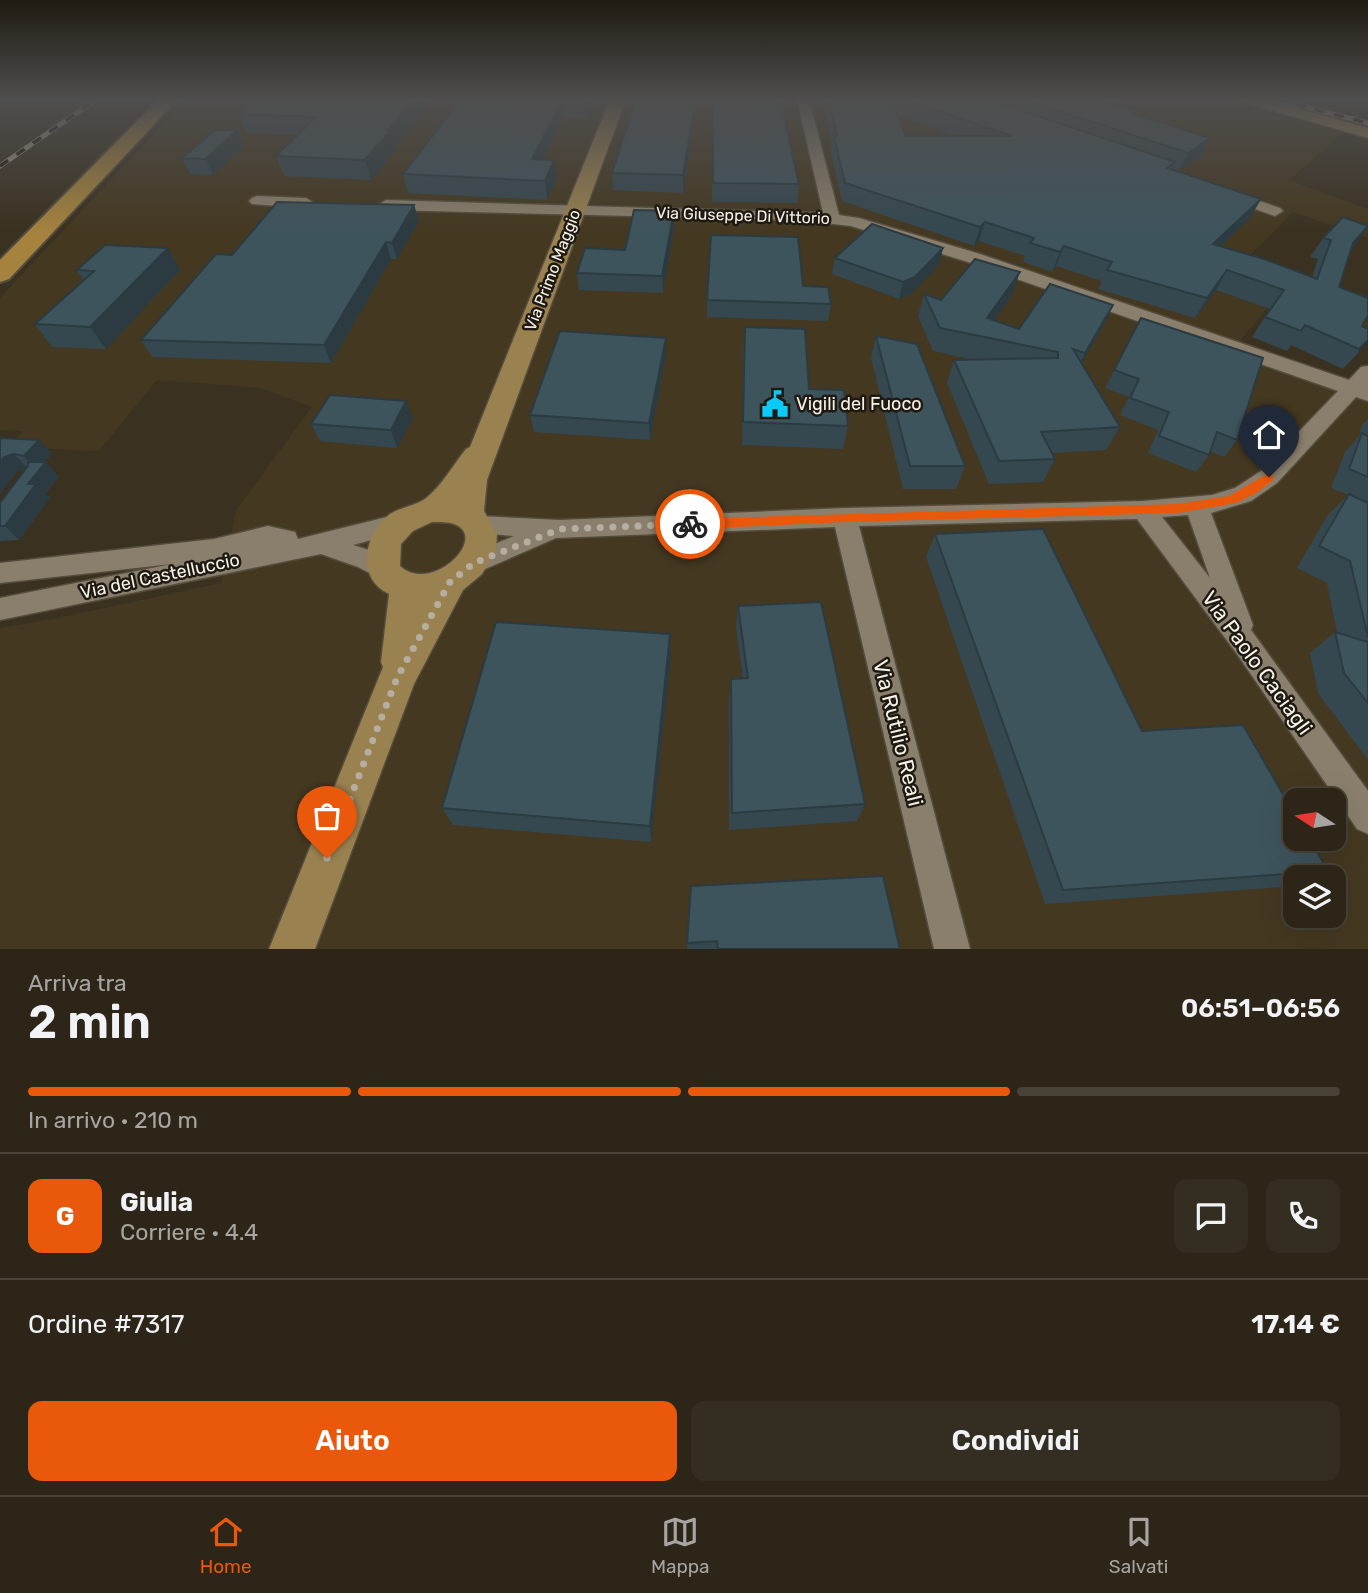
<!DOCTYPE html>
<html lang="it">
<head>
<meta charset="utf-8">
<style>
  body { margin:0; font-family:Rubik,sans-serif; background:#342d21; color:#f1f3f6; height:100vh; display:flex; flex-direction:column; font-size:26px; white-space:nowrap }
  * { box-sizing:border-box; margin:0 }
  p { font-size:23px; color:#a6a5a2 }
  .icon { flex:none; width:38px; height:38px; fill:none; stroke:currentColor; stroke-width:2; stroke-linecap:round; stroke-linejoin:round }
  .map { position:relative; height:949px; overflow:hidden }
  .side { display:flex; flex-direction:column; background:#2c2518; flex:1 }
  .side>* { flex:none }
  .needle { width:46px; rotate:282deg }
  .fabs { position:absolute; left:1283px; top:788px; display:grid; gap:14px }
  .fabs a { display:grid; place-items:center; width:63px; height:63px; border-radius:14px; background:#2c2518; box-shadow:0 7px 28px #0002,0 0 0 2px #484237; font-size:35px }
  .pin { position:absolute; display:grid; place-items:center; width:60px; height:60px; color:#fff; margin:-72px -30px; border-radius:50% 50% 50% 0; rotate:-45deg; box-shadow:0 0 7px #0007 }
  .pin .icon { rotate:45deg }
  .courier { position:absolute; display:grid; place-items:center; width:70px; height:70px; margin:-35px; border:5px solid #ea580c; border-radius:50%; background:#fff; color:#222; box-shadow:0 2px 9px #0007 }
  .overview em { font-style:normal; font-weight:600 }
  .overview div { display:flex; flex-direction:column-reverse }
  .overview { display:flex; align-items:center; justify-content:space-between; height:119px; padding:0 28px }
  h1 { font-size:46px; font-weight:600; line-height:52px }
  .bar { display:grid; grid-template-columns:repeat(4,1fr); gap:10px 7px; align-content:center; height:84px; padding:0 28px }
  .bar i { height:9px; border-radius:5px; background:#484237 }
  .bar .on { background:#ea580c }
  .bar p { grid-column:span 4 }
  .line { display:flex; align-items:center; gap:18px; padding:0 28px; border-top:2px solid #484237 }
  .line div { flex:1 }
  .round { display:grid; place-items:center; flex:none; width:74px; height:74px; border-radius:14px; background:#342d21 }
  .cta { display:flex; gap:14px; margin-top:auto; padding:14px 28px }
  .cta a { flex:1; height:80px; border-radius:14px; background:#ea580c; color:#fff; font-size:28px; font-weight:600; line-height:80px; text-align:center }
  .cta a+a { background:#342d21; color:#f1f3f6 }
  .dock { display:flex; justify-content:space-around; align-items:center; height:98px; border-top:2px solid #484237; background:#2c2518; font-size:19px; color:#a6a5a2 }
  .dock a { display:grid; justify-items:center; gap:4px }
  .dock .on { color:#ea580c }
  .map>svg:first-child { display:block }
  .built { fill:#443820; fill-rule:evenodd }
  .lines { fill:none; stroke-linecap:round; stroke-linejoin:round }
  .minor-casing { stroke:#544d3e; stroke-width:3 }
  .major-casing { stroke:#544d3e; stroke-width:3 }
  .highway-casing { stroke:#544d3e; stroke-width:4 }
  .minor { fill:#8a7f6c; fill-rule:evenodd }
  .major { fill:#9a8150; fill-rule:evenodd }
  .highway { fill:#a5833e; fill-rule:evenodd }
  .rail-casing { stroke:#9e9789; stroke-width:5 }
  .rail { stroke:#1e1a12; stroke-width:3.5; stroke-dasharray:10; stroke-linecap:butt }
  .wall { fill:#354850; fill-rule:evenodd }
  .shaded-wall { fill:#2b3b41 }
  .building { fill:#3e545d; stroke:#2b3b41; stroke-width:2 }
  .route { fill:#ea580c }
  .done { stroke:#b5aea1; stroke-width:7; stroke-dasharray:0 12.6 }
  .labels { text-anchor:middle; stroke-width:5; stroke-linejoin:round; paint-order:stroke }
  .far-street-label { font-size:16px; fill:#f7f1e7; stroke:#1e1a12 }
  .poi-label { font-size:18px; fill:#f7f1e7; stroke:#1e1a12; text-anchor:start }
  .street-label { font-size:18px; fill:#f7f1e7; stroke:#1e1a12 }
  .near-street-label { font-size:21px; fill:#f7f1e7; stroke:#1e1a12 }
</style>
</head>
<body>
<div class="map">
<svg width="1368" height="949" viewBox="0 0 1368 949">
  <rect width="100%" height="100%" fill="#3a3120"/>
  <path class="built" d="M 186,99 L 1235,99 L 1346,130 L 1289,180 L 1368,209 L 1368,238 L 1293,212 L 1244,261 L 1368,312 L 1368,343 L 1267,308 L 1240,341 L 1368,386 L 1368,949 L 0,949 L 0,628 L 53,619 L 221,583 L 236,510 L 312,407 L 261,388 L 157,380 L 99,451 L 8,447 L 23,431 L 0,430 L 0,298 ZM 1295,800 L 1334,800 L 1334,838 L 1295,838 ZM 1295,877 L 1334,877 L 1334,915 L 1295,915 Z"/>
  <g class="lines">
    <defs>
      <path id="minor" d="M 797,99 L 809,99 L 839,215 L 859,218 L 980,254 L 1349,380 L 1361,367 L 1368,366 L 1368,401 L 1356,397 L 1277,483 L 1251,501 L 1211,513 L 1253,625 L 1251,630 L 1368,791 L 1368,834 L 1357,829 L 1237,654 L 1137,519 L 859,526 L 970,949 L 934,949 L 835,527 L 556,538 L 483,570 L 474,573 L 465,570 L 461,563 L 465,556 L 514,536 L 470,532 L 467,525 L 470,518 L 479,516 L 560,520 L 845,508 L 1143,501 L 1212,495 L 1235,488 L 1261,471 L 1338,391 L 968,262 L 851,226 L 798,220 L 386,210 L 378,205 L 386,200 L 823,213 ZM 1188,515 L 1210,578 L 1162,517 Z
        M 1231,191 L 1280,208 L 1283,211 L 1275,216 L 1226,199 L 1223,196 Z
        M 257,196 L 306,198 L 314,203 L 306,208 L 252,204 L 249,201 L 252,198 Z
        M 403,513 L 412,515 L 415,522 L 412,529 L 353,545 C 369,550 390,555 398,571 L 394,578 L 385,581 L 358,567 L 321,554 L 0,620 L 0,598 L 172,564 L 0,583 L 0,563 L 214,539 L 268,526 L 295,532 L 298,539 Z"/>
      <path id="major" d="M 610,99 L 626,99 L 487,480 L 484,511 L 497,534 L 496,550 L 482,574 L 463,590 L 414,684 L 315,949 L 269,949 L 383,667 L 381,662 L 389,594 C 355,578 364,534 390,514 C 401,507 415,506 425,499 C 441,487 453,465 466,449 L 470,447 ZM 432,522 C 439,522 448,522 454,524 C 490,537 432,595 400,566 L 401,544 L 413,531 Z
        M 1240,99 L 1265,99 L 1368,128 L 1368,138 L 1242,102 Z"/>
      <path id="highway" d="M 159,99 L 178,99 L 9,279 L 0,282 L 0,260 Z"/>
    </defs>
    <use href="#minor" class="minor-casing"/>
    <use href="#major" class="major-casing"/>
    <use href="#highway" class="highway-casing"/>
    <use href="#minor" class="minor"/>
    <use href="#major" class="major"/>
    <use href="#highway" class="highway"/>
    <defs>
      <path id="rail" d="M 1276,99 L 1368,123
        M 0,166 L 97,99"/>
    </defs>
    <use href="#rail" class="rail-casing"/>
    <use href="#rail" class="rail"/>
  </g>
  <path class="wall" d="M 250,99 L 433,99 L 395,147 L 396,149 L 371,180 L 284,176 L 276,156 L 297,135 L 247,133 L 239,114 L 256,99 Z
    M 461,99 L 593,99 L 586,119 L 564,118 L 543,160 L 557,179 L 547,200 L 408,193 L 403,174 Z
    M 698,99 L 683,193 L 613,190 L 612,173 Z
    M 711,99 L 785,99 L 784,114 L 799,184 L 797,203 L 712,202 Z
    M 822,99 L 1096,99 L 1137,111 L 1136,114 L 1210,138 L 1202,155 L 1179,171 L 1172,168 L 1171,169 L 1261,199 L 1250,218 L 1221,246 L 1312,277 L 1318,259 L 1310,257 L 1323,238 L 1355,245 L 1351,250 L 1339,287 L 1362,326 L 1359,352 L 1343,369 L 1291,345 L 1287,351 L 1252,337 L 1270,309 L 1216,290 L 1195,318 L 1098,289 L 1102,281 L 1056,266 L 1052,272 L 1023,262 L 1025,256 L 979,241 L 974,246 L 842,201 L 831,153 L 832,143 ZM 897,115 L 943,131 L 957,136 L 906,136 Z
    M 244,145 L 213,175 L 190,174 L 182,158 Z
    M 414,205 L 419,221 L 397,259 L 391,259 L 331,363 L 152,357 L 141,340 L 232,255 Z
    M 674,228 L 663,293 L 579,290 L 577,273 Z
    M 168,248 L 180,270 L 106,349 L 52,347 L 35,324 L 83,280 L 77,270 Z
    M 943,248 L 939,265 L 911,294 L 899,299 L 832,274 L 835,258 Z
    M 803,286 L 831,304 L 828,321 L 707,317 L 707,300 Z
    M 924,294 L 941,300 L 1012,295 L 994,320 L 1019,329 L 1113,305 L 1102,328 L 1081,363 L 1120,427 L 1106,450 L 1052,453 L 1055,459 L 1043,482 L 989,484 L 947,383 L 954,360 L 974,360 L 933,351 L 918,316 Z
    M 1141,318 L 1237,440 L 1224,457 L 1210,451 L 1209,455 L 1196,472 L 1148,453 L 1158,430 L 1120,415 L 1129,397 L 1105,388 Z
    M 745,327 L 848,426 L 843,449 L 742,445 L 743,350 Z
    M 876,336 L 965,466 L 956,489 L 903,489 L 871,358 Z
    M 666,355 L 650,440 L 534,432 L 530,415 Z
    M 413,419 L 397,448 L 320,441 L 311,424 Z
    M 1368,419 L 1368,760 L 1318,693 L 1310,653 L 1335,632 L 1337,632 L 1327,583 L 1297,568 L 1327,516 L 1348,495 L 1331,488 L 1345,452 L 1359,436 L 1362,425 Z
    M 0,438 L 52,454 L 44,462 L 46,462 L 59,477 L 45,494 L 50,498 L 19,540 L 0,541 L 0,503 L 26,469 L 18,471 Z
    M 935,534 L 1142,731 L 1328,871 L 1317,877 L 1295,877 L 1295,886 L 1045,904 L 926,557 Z
    M 738,606 L 865,804 L 857,821 L 729,830 L 729,700 L 731,679 L 743,679 L 736,628 Z
    M 671,656 L 651,842 L 453,825 L 442,808 Z
    M 691,886 L 900,949 L 687,949 Z"/>
  <path class="shaded-wall" d="M 414,99 L 433,99 L 395,147 L 396,149 L 371,180 L 365,160 Z
    M 585,99 L 593,99 L 586,119 L 584,101 Z
    M 696,99 L 698,99 L 683,193 L 683,175 Z
    M 562,100 L 564,118 L 534,178 L 532,159 Z
    M 237,130 L 244,145 L 213,175 L 206,159 Z
    M 1210,138 L 1202,155 L 1179,171 L 1188,153 Z
    M 554,160 L 557,179 L 547,200 L 545,181 Z
    M 1261,199 L 1250,218 L 1203,263 L 1213,244 Z
    M 414,205 L 419,221 L 397,259 L 392,243 Z
    M 674,211 L 674,228 L 663,293 L 662,276 Z
    M 985,222 L 979,241 L 974,246 L 980,227 Z
    M 1368,227 L 1355,245 L 1340,263 L 1353,243 Z
    M 386,242 L 391,259 L 331,363 L 324,345 Z
    M 1064,246 L 1056,266 L 1052,272 L 1060,252 Z
    M 168,248 L 180,270 L 106,349 L 90,327 Z
    M 943,248 L 939,265 L 911,294 L 899,299 L 903,282 Z
    M 1227,270 L 1216,290 L 1195,318 L 1207,298 Z
    M 1020,272 L 1012,295 L 982,337 L 987,318 Z
    M 1113,305 L 1102,328 L 1074,376 L 1085,353 Z
    M 666,338 L 666,355 L 650,440 L 649,423 Z
    M 406,401 L 413,419 L 397,448 L 391,430 Z
    M 39,440 L 52,454 L 37,471 L 24,456 Z
    M 14,454 L 27,468 L 18,471 L 0,495 L 0,463 L 4,457 Z
    M 46,462 L 59,477 L 45,494 L 50,498 L 19,540 L 5,526 L 28,484 Z
    M 670,634 L 671,656 L 651,842 L 650,826 Z"/>
  <path class="building" d="M 256,99 L 414,99 L 388,130 L 391,130 L 365,160 L 276,156 L 316,117 L 239,114 Z
    M 461,99 L 585,99 L 584,101 L 562,100 L 532,159 L 554,160 L 545,181 L 403,174 Z
    M 636,99 L 696,99 L 683,175 L 612,173 Z
    M 712,99 L 785,99 L 785,102 L 781,102 L 799,184 L 713,183 Z
    M 828,99 L 890,99 L 906,136 L 1013,136 L 902,99 L 987,99 L 1175,162 L 1167,168 L 1261,199 L 1213,244 L 1264,259 L 1317,279 L 1331,240 L 1323,238 L 1343,217 L 1368,226 L 1353,243 L 1339,287 L 1368,298 L 1368,315 L 1362,326 L 1368,329 L 1368,340 L 1359,349 L 1305,325 L 1301,331 L 1265,317 L 1284,290 L 1227,270 L 1207,298 L 1107,270 L 1112,262 L 1064,246 L 1060,252 L 1030,243 L 1034,238 L 985,222 L 980,227 L 845,183 L 834,136 L 837,136 Z
    M 1022,99 L 1096,99 L 1137,111 L 1134,114 L 1210,138 L 1188,153 Z
    M 215,130 L 237,130 L 206,159 L 182,158 Z
    M 277,202 L 414,205 L 392,243 L 386,242 L 324,345 L 141,340 L 216,254 L 232,255 Z
    M 634,210 L 674,211 L 662,276 L 577,273 L 585,248 L 625,250 Z
    M 872,224 L 943,248 L 915,277 L 903,282 L 835,258 Z
    M 711,235 L 798,237 L 803,286 L 828,287 L 831,304 L 707,300 Z
    M 105,245 L 168,248 L 90,327 L 35,324 L 94,271 L 77,270 Z
    M 975,259 L 1020,272 L 987,318 L 1019,329 L 1050,284 L 1113,305 L 1085,353 L 1073,349 L 1120,427 L 1041,432 L 1055,459 L 999,461 L 954,360 L 1058,358 L 1058,352 L 940,328 L 924,294 L 941,300 Z
    M 1141,318 L 1263,358 L 1237,440 L 1217,432 L 1209,455 L 1159,436 L 1169,412 L 1130,398 L 1139,379 L 1114,370 Z
    M 745,327 L 805,329 L 809,389 L 844,390 L 848,426 L 743,422 Z
    M 560,331 L 666,338 L 649,423 L 530,415 Z
    M 876,336 L 917,344 L 965,466 L 910,466 Z
    M 330,395 L 406,401 L 391,430 L 311,424 Z
    M 1362,433 L 1368,436 L 1368,477 L 1349,469 Z
    M 0,438 L 39,440 L 24,456 L 14,454 L 4,457 L 0,463 Z
    M 28,462 L 46,462 L 28,484 L 36,484 L 5,526 L 0,526 L 0,503 L 28,466 Z
    M 1349,494 L 1368,503 L 1368,637 L 1350,561 L 1319,546 Z
    M 1043,529 L 1142,731 L 1243,725 L 1295,815 L 1295,838 L 1309,838 L 1328,871 L 1063,890 L 935,534 Z
    M 821,602 L 865,804 L 732,813 L 731,679 L 748,678 L 738,606 Z
    M 496,622 L 670,634 L 650,826 L 442,808 Z
    M 1335,632 L 1368,642 L 1368,703 L 1344,673 Z
    M 883,876 L 900,949 L 718,949 L 717,941 L 687,943 L 691,886 Z"/>
  <linearGradient id="sky" x2="0" y2="1"><stop stop-color="#201b12"/><stop offset="0.43" stop-color="#4f4e4e"/><stop offset="1" stop-color="#4f4e4e" stop-opacity="0"/></linearGradient>
  <rect width="1368" height="232" fill="url(#sky)"/>
  <path class="route" d="M 1269,473 L 1273,474 L 1273,480 L 1258,492 L 1236,503 L 1178,513 L 845,522 L 690,529 L 683,524 L 690,519 L 1178,504 L 1229,496 Z"/>
  <g class="lines">
    <path class="done" d="M 327,858 L 397,678 L 450,582 L 474,563 L 560,529 L 690,524"/>
  </g>
  <defs>
    <symbol id="civic-bare" viewBox="-9 -9 18 18"><path d="M-.6-6.5H3V-4.5H.6V-3L4-1V1h2V6H-6V1h2V-1L-.6-3ZM-1.2 2.5V6h2.4V2.5Z" fill="#0bcafa" stroke="#1e1a12" stroke-width="2.5" paint-order="stroke"/></symbol>
  </defs>
  <g fill-rule="evenodd">
    <use href="#civic-bare" x="756" y="385" width="38" height="38"/>
  </g>
  <g class="labels">
    <g class="far-street-label">
      <text transform="translate(743 215) rotate(2)" y="6">Via Giuseppe Di Vittorio</text>
      <text transform="translate(552 270) rotate(-69)" y="6">Via Primo Maggio</text>
    </g>
    <g class="poi-label">
      <text x="796" y="410">Vigili del Fuoco</text>
    </g>
    <g class="street-label">
      <text transform="translate(160 576) rotate(-12)" y="6">Via del Castelluccio</text>
    </g>
    <g class="near-street-label">
      <text transform="translate(1257 663) rotate(54)" y="7">Via Paolo Caciagli</text>
      <text transform="translate(898 733) rotate(76)" y="7">Via Rutilio Reali</text>
    </g>
  </g>
</svg>
<div class="fabs">
<a><svg class="needle" viewBox="-14 -14 28 28"><path d="M0-13l5 13h-10z" fill="#e53935"/><path d="M0 13l5-13h-10z" fill="#a6a5a2"/></svg></a>
<a><svg class="icon" aria-label="layers" viewBox="0 0 24 24"><path d="M12 4l9 5-9 5-9-5zM3 14l9 5 9-5"/></svg></a>
</div>
<div class="pin" style="left:327px;top:858px;background:#ea580c"><svg class="icon" aria-label="bag" viewBox="0 0 24 24"><path d="M5 8h14l-1 12H6zM9 8a3 3 0 0 1 6 0"/></svg></div>
<div class="pin" style="left:1269px;top:477px;background:#1f2937"><svg class="icon" aria-label="home" viewBox="0 0 24 24"><path d="M3 11l9-7 9 7M6 9v11h12V9"/></svg></div>
<div class="courier" style="left:690px;top:524px"><svg class="icon" aria-label="bike" viewBox="0 0 24 24"><circle cx="6" cy="16" r="4"/><circle cx="18" cy="16" r="4"/><path d="M6 16l4-8h5l3 8M10 8l3 8H6M13 5h3"/></svg></div>
</div>
<section class="side">
<div class="overview"><div><h1>2 min</h1><p>Arriva tra</p></div><em>06:51–06:56</em></div>
<div class="bar"><i class="on"></i><i class="on"></i><i class="on"></i><i></i><p>In arrivo · 210 m</p></div>
<div class="line" style="height:126px"><b class="round" style="background:#ea580c;color:#fff">G</b><div><b>Giulia</b><p>Corriere · 4.4</p></div><a class="round"><svg class="icon" aria-label="chat" viewBox="0 0 24 24"><path d="M4 5h16v11H9l-5 4z"/></svg></a><a class="round"><svg class="icon" aria-label="phone" viewBox="0 0 24 24"><path d="M5 4h4l2 5-3 2q2 4 5 5l2-3 5 2v4C11 20 4 13 5 4z"/></svg></a></div>
<div class="line" style="height:91px"><div>Ordine #7317</div><b>17.14 €</b></div>
<div class="cta"><a>Aiuto</a><a>Condividi</a></div>
</section>
<nav class="dock">
<a class="on"><svg class="icon" aria-label="home" viewBox="0 0 24 24"><path d="M3 11l9-7 9 7M6 9v11h12V9"/></svg>Home</a>
<a><svg class="icon" aria-label="map" viewBox="0 0 24 24"><path d="M3 6l6-2 6 2 6-2v14l-6 2-6-2-6 2zM9 4v14M15 6v14"/></svg>Mappa</a>
<a><svg class="icon" aria-label="saved" viewBox="0 0 24 24"><path d="M7 4h10v16l-5-4-5 4z"/></svg>Salvati</a>
</nav>
</body>
</html>
